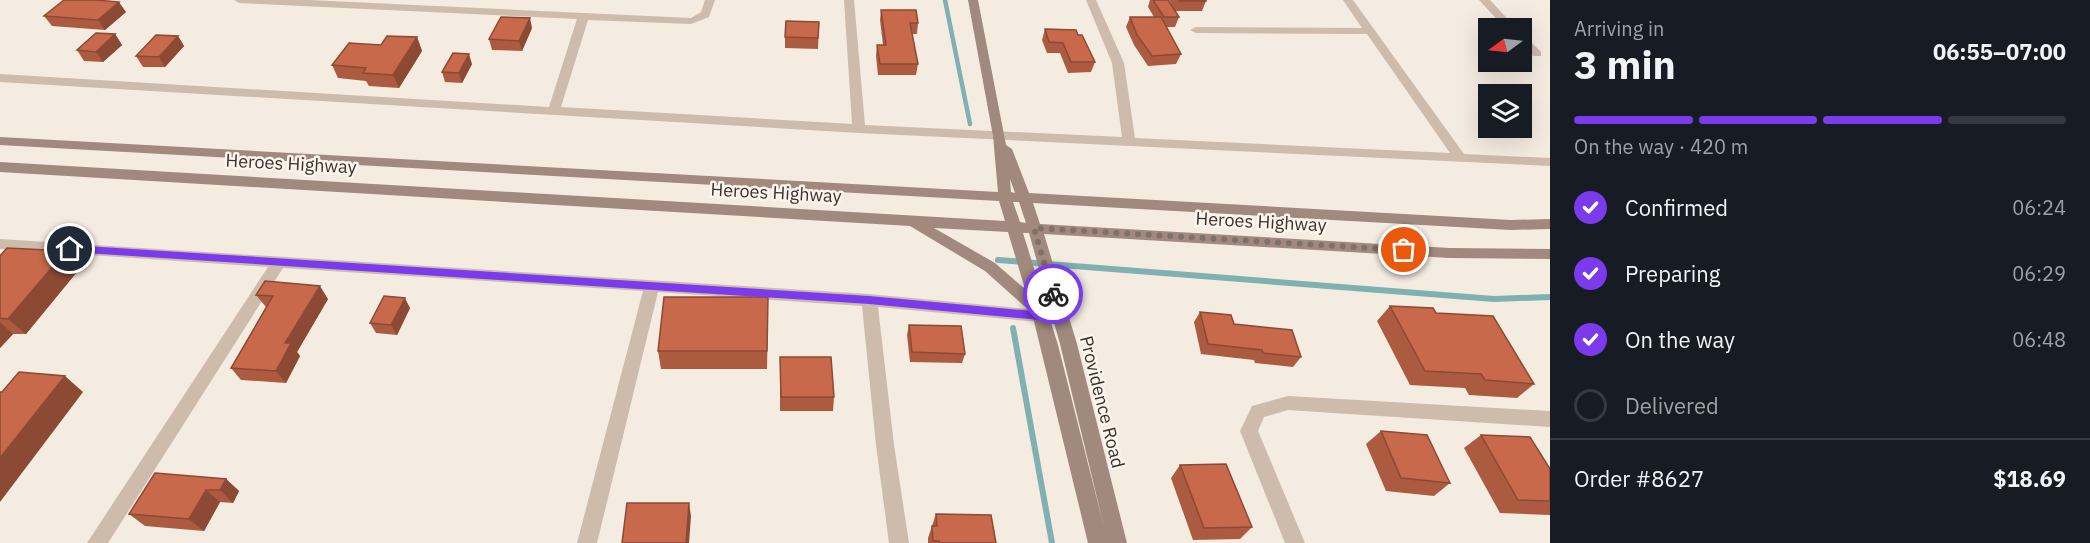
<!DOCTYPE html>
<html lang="en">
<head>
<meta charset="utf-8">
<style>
  body { margin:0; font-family:"IBM Plex Sans",sans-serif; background:#20242c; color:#f1f3f6; height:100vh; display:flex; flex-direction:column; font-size:22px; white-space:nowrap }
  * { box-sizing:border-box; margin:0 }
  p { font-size:20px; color:#9ea1a6 }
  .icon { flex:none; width:33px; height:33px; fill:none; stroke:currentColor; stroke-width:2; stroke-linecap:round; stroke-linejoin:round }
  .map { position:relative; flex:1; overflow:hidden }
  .sheet { display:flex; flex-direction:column; background:#171b24; width:540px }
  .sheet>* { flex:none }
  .needle { width:39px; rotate:255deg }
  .tools { position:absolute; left:1478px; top:18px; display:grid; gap:12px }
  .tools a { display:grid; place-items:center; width:54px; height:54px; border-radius:0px; background:#171b24; box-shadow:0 6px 24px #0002; font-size:30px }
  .pin { position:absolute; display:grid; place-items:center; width:51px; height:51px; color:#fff; margin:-26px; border:3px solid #fff; border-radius:50%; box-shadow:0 2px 6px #0007 }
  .courier { position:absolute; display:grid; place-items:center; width:60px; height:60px; margin:-30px; border:4px solid #7c3aed; border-radius:50%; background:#fff; color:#222; box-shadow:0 2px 8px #0007 }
  .overview em { font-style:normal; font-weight:800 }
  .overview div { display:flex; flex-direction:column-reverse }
  .overview { display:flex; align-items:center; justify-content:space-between; height:102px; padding:0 24px }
  h1 { font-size:39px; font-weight:800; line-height:45px }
  .bar { display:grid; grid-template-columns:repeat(4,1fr); gap:9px 6px; align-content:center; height:72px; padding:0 24px }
  .bar i { height:8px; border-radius:4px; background:#363941 }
  .bar .current { background:#7c3aed }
  .bar p { grid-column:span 4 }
  .line { display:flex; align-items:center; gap:15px; padding:0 24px; border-top:2px solid #363941 }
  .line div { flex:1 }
  ol { padding:0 24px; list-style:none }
  li { display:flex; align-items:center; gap:18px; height:66px }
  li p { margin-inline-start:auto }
  li .icon { padding:6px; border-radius:50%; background:#7c3aed; color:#fff; stroke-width:4 }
  li:last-child { color:#9ea1a6 }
  li i { width:33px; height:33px; border:3px solid #363941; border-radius:50% }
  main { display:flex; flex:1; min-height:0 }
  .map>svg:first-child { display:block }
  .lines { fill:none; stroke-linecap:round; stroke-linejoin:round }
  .stream-far1 { stroke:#7fb0b2; stroke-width:4.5 }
  .stream { stroke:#7fb0b2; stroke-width:6 }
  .street { fill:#cdbbac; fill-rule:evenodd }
  .secondary { fill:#a18a7d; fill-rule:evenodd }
  .wall { fill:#ac5a40 }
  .shaded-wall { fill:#8c4a34 }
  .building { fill:#c8694b; stroke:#8c4a34; stroke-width:1.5 }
  .route { fill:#7c3aed }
  .done { stroke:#7c716b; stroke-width:6; stroke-dasharray:0 10.8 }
  .labels { text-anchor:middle; stroke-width:5; stroke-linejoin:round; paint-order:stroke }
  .street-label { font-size:18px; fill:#3b302b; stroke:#fbf5ee }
</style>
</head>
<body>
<main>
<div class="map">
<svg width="1550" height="543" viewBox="0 0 1550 543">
  <rect width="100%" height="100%" fill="#f4ebe1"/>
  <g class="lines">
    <path class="stream-far1" d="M 945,0 L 970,124"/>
    <path class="stream" d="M 998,260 L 1494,299 L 1550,297
      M 1013,328 L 1052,543"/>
    <path class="street" d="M 234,0 L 309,0 L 691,18 L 701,12 L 705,0 L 715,0 L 709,17 L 691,24 L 588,20 L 561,107 L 852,124 L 844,0 L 854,0 L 865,125 L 1122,137 L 1112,63 L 1086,0 L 1096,0 L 1124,63 L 1135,138 L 1450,153 L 1367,34 L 1196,33 L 1190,30 L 1196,27 L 1362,28 L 1343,0 L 1353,0 L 1464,154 L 1550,158 L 1550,166 L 859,133 L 0,82 L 0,74 L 549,107 L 577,19 L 239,3 Z
      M 1479,0 L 1490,0 L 1516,28 L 1505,28 Z
      M 1521,35 L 1525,36 L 1541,52 L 1541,56 L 1533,56 L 1521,44 Z
      M 0,239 L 869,294 L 1060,312 L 1066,314 L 1068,318 L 1066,322 L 1060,324 L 878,307 L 894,445 L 909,543 L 889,543 L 876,445 L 862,306 L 658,292 L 597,543 L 577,543 L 643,291 L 283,268 L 108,543 L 87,543 L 268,267 L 0,249 Z
      M 1288,396 L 1550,411 L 1550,427 L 1288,410 L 1264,417 L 1258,431 L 1305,543 L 1285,543 L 1240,431 L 1252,406 Z"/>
    <path class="secondary" d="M 968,0 L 978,0 L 1006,145 L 1012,149 L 1029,193 L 1511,220 L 1550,219 L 1550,229 L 1511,230 L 1033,203 L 1040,224 L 1450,248 L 1550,249 L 1550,259 L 1450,258 L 1044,234 L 1077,344 L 1127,543 L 1088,543 L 1032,313 L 985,271 L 910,226 L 0,172 L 0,162 L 1005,221 L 999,201 L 0,145 L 0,137 L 998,192 L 993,136 ZM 1010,179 L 1015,193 L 1011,192 ZM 1013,202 L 1019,202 L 1026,223 L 1020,222 ZM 934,228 L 1008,232 L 1025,289 L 995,263 ZM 1023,233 L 1029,233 L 1060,344 L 1104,527 L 1058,345 Z"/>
  </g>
  <path class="wall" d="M 1150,0 L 1168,0 L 1173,7 L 1169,0 L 1206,0 L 1206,1 L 1202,11 L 1176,11 L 1179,17 L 1175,27 L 1167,27 L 1181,54 L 1176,64 L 1148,66 L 1134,45 L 1126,27 L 1130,17 L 1154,17 L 1148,7 Z
    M 881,10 L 918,23 L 917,34 L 912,34 L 918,64 L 916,75 L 878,75 L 876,56 L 877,45 L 883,45 L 880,20 Z
    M 126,12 L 105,30 L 52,26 L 44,16 Z
    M 819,22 L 818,49 L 785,48 L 785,37 Z
    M 532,28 L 522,51 L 492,50 L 489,39 Z
    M 1045,29 L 1078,35 L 1095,62 L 1091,72 L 1068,73 L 1060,53 L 1047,53 L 1042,40 Z
    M 115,34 L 122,45 L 103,62 L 84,61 L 77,50 Z
    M 178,36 L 184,46 L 165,67 L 143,67 L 136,56 Z
    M 417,37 L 422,51 L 399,88 L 369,86 L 366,81 L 338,78 L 332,65 L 381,45 Z
    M 472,64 L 462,83 L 445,82 L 442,72 Z
    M 0,256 L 81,267 L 26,334 L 13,334 L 0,348 Z
    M 256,295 L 328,299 L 297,352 L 300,356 L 286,383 L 241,380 L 231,368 L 266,307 Z
    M 1390,306 L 1436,313 L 1534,384 L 1517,398 L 1469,395 L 1465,388 L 1410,385 L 1377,321 Z
    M 410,308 L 397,335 L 376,333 L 370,323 Z
    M 1200,312 L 1234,324 L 1301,357 L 1293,367 L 1255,363 L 1254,360 L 1201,354 L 1194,322 Z
    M 768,316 L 767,369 L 661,369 L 658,351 Z
    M 909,325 L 965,354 L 962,363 L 910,362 L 907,335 Z
    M 780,357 L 834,397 L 833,411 L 780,411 Z
    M 1381,431 L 1450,483 L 1434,496 L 1386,491 L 1366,444 Z
    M 1481,435 L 1550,469 L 1550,515 L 1500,513 L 1464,448 Z
    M 1180,465 L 1252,527 L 1240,539 L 1193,540 L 1171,478 Z
    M 226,479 L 239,491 L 233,503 L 220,502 L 204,531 L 145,526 L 129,514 Z
    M 936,514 L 996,543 L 928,543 L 928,538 Z"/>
  <path class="shaded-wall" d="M 119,2 L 126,12 L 105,30 L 98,20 Z
    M 530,18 L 532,28 L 522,51 L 519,41 Z
    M 115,34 L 122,45 L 103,62 L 96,52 Z
    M 178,36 L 184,46 L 165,67 L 159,57 Z
    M 417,37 L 422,51 L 399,88 L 393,75 Z
    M 469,54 L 472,64 L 462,83 L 459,73 Z
    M 66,251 L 81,267 L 26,334 L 8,319 Z
    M 320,286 L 328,299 L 297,352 L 300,356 L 286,383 L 276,371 L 285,343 Z
    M 405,298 L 410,308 L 397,335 L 391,325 Z
    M 0,322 L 13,334 L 0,348 Z
    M 65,376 L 83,392 L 0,502 L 0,458 Z
    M 226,479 L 239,491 L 233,503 L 220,490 Z
    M 206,490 L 220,502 L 204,531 L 189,519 Z
    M 689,503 L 691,516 L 689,543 L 686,543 Z"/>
  <path class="building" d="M 64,0 L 96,0 L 119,2 L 98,20 L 44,16 Z
    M 1153,0 L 1168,0 L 1179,17 L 1164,17 Z
    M 1179,0 L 1206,0 L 1206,1 L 1179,1 Z
    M 881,10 L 916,10 L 918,23 L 910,23 L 918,64 L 880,64 L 877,45 L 886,45 Z
    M 501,17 L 530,18 L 519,41 L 489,39 Z
    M 1130,17 L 1161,17 L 1181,54 L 1152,56 L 1137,35 Z
    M 786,21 L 819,22 L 818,38 L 785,37 Z
    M 1045,29 L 1076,30 L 1078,35 L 1082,35 L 1095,62 L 1071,62 L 1063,43 L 1049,42 Z
    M 96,33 L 115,34 L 96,52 L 77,50 Z
    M 156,35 L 178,36 L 159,57 L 136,56 Z
    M 387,36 L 417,37 L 393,75 L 363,73 L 366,68 L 332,65 L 349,43 L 381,45 Z
    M 453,53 L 469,54 L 459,73 L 442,72 Z
    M 7,248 L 66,251 L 8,319 L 0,318 L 0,256 Z
    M 265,281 L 320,286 L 285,343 L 291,343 L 276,371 L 231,368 L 273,296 L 256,295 Z
    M 384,296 L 405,298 L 391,325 L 370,323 Z
    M 664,297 L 768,297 L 767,351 L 658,351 Z
    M 1390,306 L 1433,308 L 1436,313 L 1493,316 L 1534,384 L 1485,380 L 1481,374 L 1425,371 Z
    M 1200,312 L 1231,315 L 1234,324 L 1292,330 L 1301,357 L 1263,353 L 1262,350 L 1208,344 Z
    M 909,325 L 961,326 L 965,354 L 912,352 Z
    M 780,357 L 831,357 L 834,397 L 781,397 Z
    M 19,372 L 65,376 L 0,458 L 0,392 L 2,392 Z
    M 1381,431 L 1427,435 L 1450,483 L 1401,478 Z
    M 1481,435 L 1530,437 L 1550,469 L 1550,501 L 1518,500 Z
    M 1226,464 L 1252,527 L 1204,528 L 1180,465 Z
    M 155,473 L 226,479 L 220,490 L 206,490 L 189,519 L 129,514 Z
    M 627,503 L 689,503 L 686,543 L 622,543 Z
    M 936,514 L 991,515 L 996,543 L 939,543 L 939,541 L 933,541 L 932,526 L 937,526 Z"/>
  <path class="route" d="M 70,245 L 869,296 L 1054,313 L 1048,294 L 1053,290 L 1058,294 L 1065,318 L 1060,322 L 869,304 L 70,252 L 65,249 Z"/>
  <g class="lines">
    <path class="done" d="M 1053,294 L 1034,228 L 1404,250"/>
  </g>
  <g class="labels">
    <g class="street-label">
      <text transform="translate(291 164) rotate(3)" y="6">Heroes Highway</text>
      <text transform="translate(776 193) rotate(3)" y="6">Heroes Highway</text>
      <text transform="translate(1261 222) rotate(3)" y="6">Heroes Highway</text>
      <text transform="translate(1102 402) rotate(76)" y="6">Providence Road</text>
    </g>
  </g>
</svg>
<div class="tools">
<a><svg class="needle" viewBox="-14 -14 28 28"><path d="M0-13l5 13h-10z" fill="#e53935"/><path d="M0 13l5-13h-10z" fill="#9ea1a6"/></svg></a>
<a><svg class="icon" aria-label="layers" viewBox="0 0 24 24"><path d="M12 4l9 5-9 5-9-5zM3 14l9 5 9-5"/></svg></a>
</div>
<div class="pin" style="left:1404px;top:250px;background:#ea580c"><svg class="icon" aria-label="bag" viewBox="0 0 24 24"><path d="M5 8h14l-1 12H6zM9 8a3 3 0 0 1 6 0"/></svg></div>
<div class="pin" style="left:70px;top:249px;background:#1f2937"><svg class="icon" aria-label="home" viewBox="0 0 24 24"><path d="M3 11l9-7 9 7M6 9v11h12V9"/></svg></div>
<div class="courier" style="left:1053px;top:294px"><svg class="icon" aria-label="bike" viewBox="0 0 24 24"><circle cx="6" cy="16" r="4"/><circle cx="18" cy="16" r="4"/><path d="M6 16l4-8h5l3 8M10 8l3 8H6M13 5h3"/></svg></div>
</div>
<section class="sheet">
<div class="overview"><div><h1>3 min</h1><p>Arriving in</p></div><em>06:55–07:00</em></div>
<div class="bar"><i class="current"></i><i class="current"></i><i class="current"></i><i></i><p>On the way · 420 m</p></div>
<ol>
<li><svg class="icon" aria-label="check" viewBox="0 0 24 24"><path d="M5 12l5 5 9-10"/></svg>Confirmed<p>06:24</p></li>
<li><svg class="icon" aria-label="check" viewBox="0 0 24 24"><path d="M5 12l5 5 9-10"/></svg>Preparing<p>06:29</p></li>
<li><svg class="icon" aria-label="check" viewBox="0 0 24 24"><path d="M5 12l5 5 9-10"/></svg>On the way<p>06:48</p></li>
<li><i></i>Delivered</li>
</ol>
<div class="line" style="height:78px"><div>Order #8627</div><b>$18.69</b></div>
</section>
</main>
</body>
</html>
